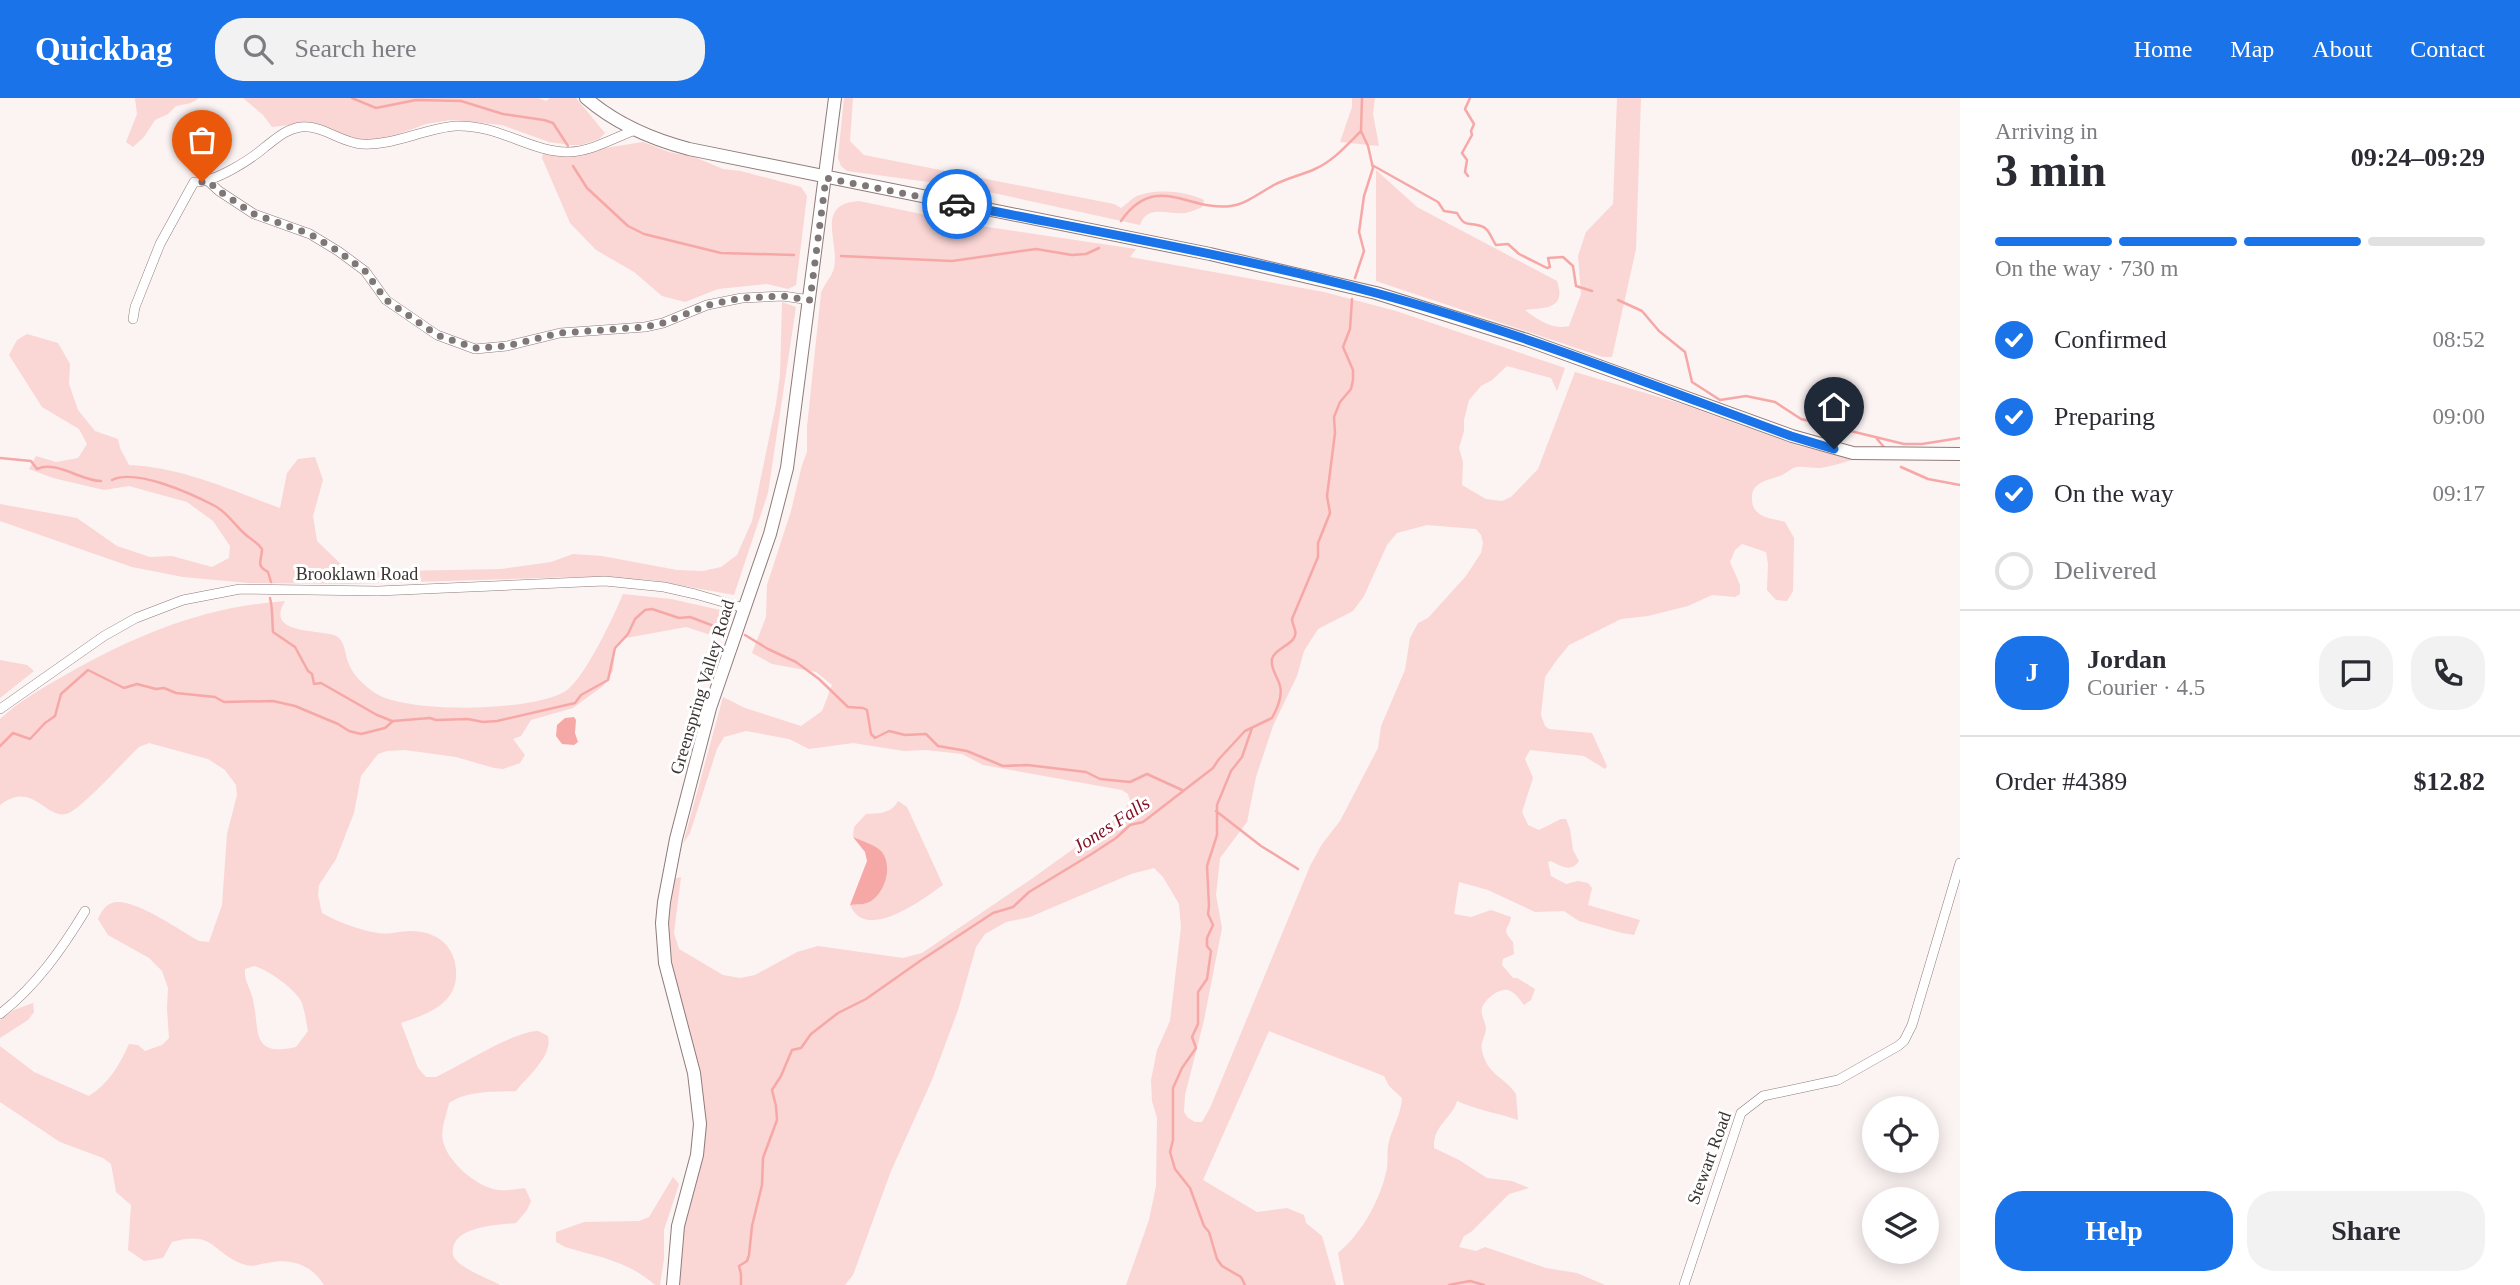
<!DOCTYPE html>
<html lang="en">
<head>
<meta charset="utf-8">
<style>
  body { margin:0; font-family:Georgia,serif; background:#f2f2f3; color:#2b2b33; height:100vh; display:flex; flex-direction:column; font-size:26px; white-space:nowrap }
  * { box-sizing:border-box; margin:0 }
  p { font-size:23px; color:#7c7c81 }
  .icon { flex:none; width:38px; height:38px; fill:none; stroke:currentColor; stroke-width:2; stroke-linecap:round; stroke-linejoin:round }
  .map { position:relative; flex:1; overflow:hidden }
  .side { display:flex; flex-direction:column; background:#fff; width:560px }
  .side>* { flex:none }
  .controls { position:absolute; left:1862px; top:998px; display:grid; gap:14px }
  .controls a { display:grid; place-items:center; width:77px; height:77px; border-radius:50%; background:#fff; box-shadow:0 4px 18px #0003; font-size:35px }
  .pin { position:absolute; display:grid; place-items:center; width:60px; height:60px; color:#fff; margin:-72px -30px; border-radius:50% 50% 50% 0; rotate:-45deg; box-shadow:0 0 7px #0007 }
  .pin .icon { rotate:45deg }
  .courier { position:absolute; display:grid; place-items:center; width:70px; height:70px; margin:-35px; border:5px solid #1a73e8; border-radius:50%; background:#fff; color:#222; box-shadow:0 2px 9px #0007 }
  .head em { font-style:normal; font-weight:800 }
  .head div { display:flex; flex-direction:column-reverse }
  .head { display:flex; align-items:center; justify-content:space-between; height:119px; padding:0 35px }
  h1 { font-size:46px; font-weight:800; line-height:52px }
  .bar { display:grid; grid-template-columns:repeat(4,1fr); gap:10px 7px; align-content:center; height:84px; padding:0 35px }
  .bar i { height:9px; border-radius:5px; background:#e1e1e2 }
  .bar .active { background:#1a73e8 }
  .bar p { grid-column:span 4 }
  .line { display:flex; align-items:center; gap:18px; padding:0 35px; border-top:2px solid #e1e1e2 }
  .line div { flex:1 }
  .round { display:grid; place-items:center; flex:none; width:74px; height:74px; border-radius:28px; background:#f2f2f3 }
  ol { padding:0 35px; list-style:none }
  li { display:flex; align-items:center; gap:21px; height:77px }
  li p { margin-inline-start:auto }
  li .icon { padding:7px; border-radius:50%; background:#1a73e8; color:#fff; stroke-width:4 }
  li:last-child { color:#7c7c81 }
  li i { width:38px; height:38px; border:4px solid #e1e1e2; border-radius:50% }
  .action { display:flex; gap:14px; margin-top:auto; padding:14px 35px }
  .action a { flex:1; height:80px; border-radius:28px; background:#1a73e8; color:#fff; font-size:28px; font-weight:800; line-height:80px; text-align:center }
  .action a+a { background:#f2f2f3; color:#2b2b33 }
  header { display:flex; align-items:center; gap:42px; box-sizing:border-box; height:98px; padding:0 35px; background:#1a73e8; color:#fff }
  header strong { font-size:33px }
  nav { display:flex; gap:38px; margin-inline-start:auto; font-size:24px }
  .search { width:490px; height:63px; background:#f2f2f3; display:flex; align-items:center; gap:18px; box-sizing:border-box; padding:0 24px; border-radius:28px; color:#7c7c81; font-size:26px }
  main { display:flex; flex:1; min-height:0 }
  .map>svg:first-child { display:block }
  .green { fill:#fad6d5; fill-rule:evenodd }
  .water { fill:#f6a8a7 }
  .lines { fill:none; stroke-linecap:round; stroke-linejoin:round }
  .stream { stroke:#f6a8a7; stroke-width:2.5 }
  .street-casing { stroke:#8e7b7a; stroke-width:10 }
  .secondary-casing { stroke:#8e7b7a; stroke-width:14 }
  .street { stroke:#fff; stroke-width:9 }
  .secondary { stroke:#fff; stroke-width:12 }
  .done { stroke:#7f7676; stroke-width:7; stroke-dasharray:0 12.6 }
  .route { stroke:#1a73e8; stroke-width:9 }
  .labels { text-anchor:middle; stroke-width:6; stroke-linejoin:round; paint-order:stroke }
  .street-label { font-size:18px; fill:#3c3333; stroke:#fff }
  .water-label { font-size:19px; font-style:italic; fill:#841124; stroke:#fff }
</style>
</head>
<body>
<header>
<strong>Quickbag</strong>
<div class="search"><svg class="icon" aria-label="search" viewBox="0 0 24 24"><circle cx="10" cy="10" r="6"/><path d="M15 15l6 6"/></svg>Search here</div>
<nav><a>Home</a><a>Map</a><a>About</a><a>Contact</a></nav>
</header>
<main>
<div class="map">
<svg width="1960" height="1187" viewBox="0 0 1960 1187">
  <rect width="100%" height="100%" fill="#fcf3f3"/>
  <path class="green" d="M 135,0 L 199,0 L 191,5 L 176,8 L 168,16 L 155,22 L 144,39 L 133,49 L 126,44 L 137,16 Z
    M 243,0 L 538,0 L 546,3 L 550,0 L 576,0 L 605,35 L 599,41 L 581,47 L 571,47 L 549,44 L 502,27 L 451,22 L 426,26 L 379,43 L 359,45 L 307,25 L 272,29 L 263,17 Z
    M 844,0 L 853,0 L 850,43 L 864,57 L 1114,106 L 1121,110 C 1126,107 1131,101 1135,99 C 1155,90 1185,93 1204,102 L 1202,109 C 1197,111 1191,114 1185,115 C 1168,117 1147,106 1140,127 L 966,89 L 847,73 L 841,68 L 838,60 Z
    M 1352,0 L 1375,0 L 1373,16 L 1379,48 L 1340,44 L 1352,9 Z
    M 1617,0 L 1641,0 L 1636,151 L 1612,259 L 1603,259 L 1376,183 L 1376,72 L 1417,109 L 1557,183 C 1567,212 1544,210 1525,212 C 1538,222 1552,232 1569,228 L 1581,196 L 1578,158 L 1586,134 L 1613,106 Z
    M 643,44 L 669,54 L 694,59 L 723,71 L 741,73 L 801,89 L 807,98 L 796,187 L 788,191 L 767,186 L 718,191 L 685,204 L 662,198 L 634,174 L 596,152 L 570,125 L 542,60 L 544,53 L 581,58 L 599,51 Z
    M 859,103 L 974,127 L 1136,151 L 1130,159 L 1324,194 L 1396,213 L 1565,270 L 1557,293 L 1551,280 L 1507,268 L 1492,282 L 1481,288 L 1469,302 L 1464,322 L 1464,333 L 1459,350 L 1463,364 L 1462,387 L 1486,401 L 1502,403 L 1511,399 L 1538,371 L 1575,274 L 1682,306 L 1799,348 L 1856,361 C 1844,364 1831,369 1819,370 C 1812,370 1804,368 1797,369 C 1791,370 1788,374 1782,377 C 1771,382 1750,383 1752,402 C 1753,420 1771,420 1785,424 L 1794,440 L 1793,493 L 1787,503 L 1776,502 L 1767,492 L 1768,466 L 1766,454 L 1742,446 L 1735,452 L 1730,464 L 1740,487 L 1740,496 L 1735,499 L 1712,497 L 1688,508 L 1648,518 L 1621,521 L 1569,547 L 1556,563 L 1545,579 L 1541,617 L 1545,628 L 1549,631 L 1592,635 L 1607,668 L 1605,671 L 1584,658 L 1530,652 L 1525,661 L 1533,680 L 1522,714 L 1528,727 L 1539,732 L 1561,721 L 1566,721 L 1570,731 L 1573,752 L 1579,763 C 1571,775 1561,768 1551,763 L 1548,764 L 1551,778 L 1566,786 L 1578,783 L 1588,785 L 1592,790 L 1588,807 L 1640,822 L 1634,837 L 1622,835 L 1579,823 L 1564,813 L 1535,814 L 1488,792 L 1459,784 L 1454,816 L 1471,819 L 1491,812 L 1511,819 C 1509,833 1500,829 1513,844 L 1514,856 L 1503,861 L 1502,867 L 1513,880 L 1517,880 L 1535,891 L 1531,902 L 1524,907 C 1520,902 1515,894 1508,892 C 1499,890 1485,901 1482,910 C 1480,917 1486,924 1486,931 C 1485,939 1480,945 1482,953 C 1488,978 1505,979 1516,996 L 1518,1022 C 1498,1015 1476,1012 1457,1003 C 1451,1022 1433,1027 1434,1050 L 1459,1062 L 1487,1080 L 1512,1083 L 1529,1090 L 1509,1096 L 1471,1134 L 1464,1138 L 1459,1149 L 1476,1153 L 1485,1149 L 1546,1170 L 1577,1175 L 1605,1187 L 1344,1187 L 1338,1155 C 1362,1135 1381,1101 1387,1070 C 1388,1062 1387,1055 1388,1048 C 1391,1031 1401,1018 1402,1000 L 1389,988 L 1384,978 L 1269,933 L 1203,1082 L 1257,1114 L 1287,1110 L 1304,1117 L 1306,1125 L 1322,1138 L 1336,1187 L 1126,1187 L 1149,1122 L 1156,1088 L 1157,1020 L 1152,1003 L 1151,982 L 1157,952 L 1170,923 L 1181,829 L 1179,806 L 1163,779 L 1154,770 L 1131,776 L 1030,819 L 1006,824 L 985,836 L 976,849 L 958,912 L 932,982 L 891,1073 L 853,1177 L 845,1187 L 679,1187 L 684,1132 L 704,1055 L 705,1013 L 697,965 L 668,854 L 667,820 L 673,781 L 681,779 L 674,835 L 679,851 L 723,877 L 740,880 L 755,877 L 797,854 L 818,848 L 903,860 L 922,855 L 1030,782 L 1122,716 L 1130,703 L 1128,696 L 1122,692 L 983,667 L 962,656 L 926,652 L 904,653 L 853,645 L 809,651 L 789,641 L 746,633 L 724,639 L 717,651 L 690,735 L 683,746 L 723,599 L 745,610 L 801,628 L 822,613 L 832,587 L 816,574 L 772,566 L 752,555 L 766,519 L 767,487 L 791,413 L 802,367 L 807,354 L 807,329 L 821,195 C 824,186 832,179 834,170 C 840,144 814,106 859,103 ZM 1427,427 L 1476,431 L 1481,437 L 1483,445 L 1481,455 L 1466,478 L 1428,520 L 1418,525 L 1410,540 L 1405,572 L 1381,628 L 1378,650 L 1340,723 L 1322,746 L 1310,768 L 1210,1010 L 1202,1024 L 1195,1024 L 1188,1020 L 1184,1014 L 1185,997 L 1204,922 L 1222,830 L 1216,797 L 1220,760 L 1247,724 L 1256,679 L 1273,628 L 1297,578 L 1304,553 L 1318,531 L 1353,513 L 1364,498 L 1387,447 L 1397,435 Z
    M 782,204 L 796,209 L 768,395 L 734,497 L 651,482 L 574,479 L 348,486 L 249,485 L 183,479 L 132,469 L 0,423 L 0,406 L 77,420 L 117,448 L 150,459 L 172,458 L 212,469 L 229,460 L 230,448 L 213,423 L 187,404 L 129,388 L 104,392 L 53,380 L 29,371 L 36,358 L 56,364 L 78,360 L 87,346 L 79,331 L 42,309 L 9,257 L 17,242 L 27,236 L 58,245 L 70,266 L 69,286 L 78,312 L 95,333 L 118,341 L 120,350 L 129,367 C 181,369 231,392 280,410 L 287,375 L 298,361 L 315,359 L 323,382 L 313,418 L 317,443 L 349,474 L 501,471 L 551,464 L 573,456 L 602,458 L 677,472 L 703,473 L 721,469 L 737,457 L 752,423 L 776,306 L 780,277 Z
    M 623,496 L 671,501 L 729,514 L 720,540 L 686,529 L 626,540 L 615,551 L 613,573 L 603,588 L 573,610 L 531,622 L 521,638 L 513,641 L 525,657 L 520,665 L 503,671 L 494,670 L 456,659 L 405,652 L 387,653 L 378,656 L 361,678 L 354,715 L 336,761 L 319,787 L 318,797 L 322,815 C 337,824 360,832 378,835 C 389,837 399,833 410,833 C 439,833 458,850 456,880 C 453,909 423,917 401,925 L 418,970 L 426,979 L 436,979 C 458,969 516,932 538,933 C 541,934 544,936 548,938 C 553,958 528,978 516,993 C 494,994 468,992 449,1005 C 447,1016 440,1031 443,1043 C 447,1063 476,1089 498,1092 C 506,1093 517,1091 525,1090 L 531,1103 L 527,1112 L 516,1125 C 499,1127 454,1128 453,1152 C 452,1155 453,1159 456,1162 C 463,1171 489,1181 500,1187 L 324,1187 C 311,1166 290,1160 267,1165 C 260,1166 252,1169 246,1167 C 212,1157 216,1131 172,1144 L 163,1160 L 144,1163 L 128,1152 L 131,1107 L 116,1094 L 111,1066 L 103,1060 L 60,1044 L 0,1004 L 0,948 L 34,974 L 89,998 C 109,985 119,968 129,946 L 138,947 L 145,953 L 162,947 L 169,940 L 167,911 L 168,890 L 162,873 L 149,860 L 108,837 L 98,821 C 102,812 107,804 118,804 C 140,804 179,832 199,843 L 209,844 L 222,807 L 227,736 L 237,697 L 236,687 L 225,672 L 208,661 L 149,645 L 139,649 C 126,661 80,713 66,716 C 45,721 33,682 0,707 L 0,621 C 19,603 44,589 67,576 C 138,536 204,509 285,503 C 263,539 326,530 338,539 C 345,545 345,556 348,564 C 353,577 363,587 375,595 C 406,616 537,614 567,592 C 585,579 614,518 623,496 ZM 254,868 C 267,871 297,892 302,905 C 305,914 306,924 308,933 L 296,949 C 248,960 261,930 252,898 C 249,888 244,882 245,871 Z
    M 0,562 L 27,567 L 34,573 L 0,600 Z
    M 898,703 L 907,709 L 943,787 C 923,801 866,845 850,807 L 869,805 L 880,752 L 853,739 L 854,729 L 866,716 C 880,715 891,716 898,703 Z
    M 33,905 L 34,914 L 28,922 L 0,940 L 0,922 L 14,912 Z
    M 673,1079 L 679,1086 L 664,1132 L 664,1161 L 660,1187 L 655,1187 C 628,1163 599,1159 565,1149 L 556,1144 L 556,1134 L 584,1124 L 639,1123 L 649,1119 Z"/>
  <path class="water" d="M 574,619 L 576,622 L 575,635 L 578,644 L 574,647 L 562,646 L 556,638 L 557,627 L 565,620 Z
    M 853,739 C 862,743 876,747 882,754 C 893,769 885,794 871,803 C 866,807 857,806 850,807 L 867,763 L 865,754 Z"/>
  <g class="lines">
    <path class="stream" d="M 352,0 L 376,10 L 416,2 L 461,3 L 503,16 L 544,22 L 553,25 L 568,48
      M 1372,67 L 1438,104 L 1444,113 L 1457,115 C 1466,131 1467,123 1481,128 C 1489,130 1491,140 1496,147 L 1508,146 L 1519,156 L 1547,170 L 1550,169 L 1548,160 L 1563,159 L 1573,168 L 1576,188 L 1592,193
      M 573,68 L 587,90 L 628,128 L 644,136 L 721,155 L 794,157
      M 1468,78 L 1465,74 L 1467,62 L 1462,55 L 1472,37 L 1471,33 L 1474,26 L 1465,11 L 1470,0
      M 1121,123 C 1156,73 1189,114 1231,108 C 1246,106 1261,94 1274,87 C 1287,80 1302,77 1315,71 C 1333,63 1347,47 1361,33
      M 841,158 L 952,163 L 1036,151 L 1072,157 L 1086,156 L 1099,150
      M 1355,180 L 1364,153 L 1359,134 L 1364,98 L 1373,70 L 1368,48 L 1361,33 L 1362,0
      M 1618,202 L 1642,213 L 1659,233 L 1685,254 L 1692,284 L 1720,302 L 1746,298 L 1775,304 L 1801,321 L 1904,346 L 1922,346 L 1960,340
      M 1877,341 L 1884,349
      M 0,360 L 31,363 L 37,371 C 56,362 81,383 101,383
      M 1901,369 L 1928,381 L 1960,387
      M 112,382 C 136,370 192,396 215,408 C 228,415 235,428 246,437 C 253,443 256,443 262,451 C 262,463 255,467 268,474 L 271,484
      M 270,500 C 273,512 272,522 273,534 L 295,549 L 308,573 L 312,576 L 314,586 L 321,585 L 377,617 L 392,623
      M 745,537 L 768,551 L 796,564 L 819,581 L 848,609 L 863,610 L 867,612 L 871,636 L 875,640 L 889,633 L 905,637 L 926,636 L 938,648 L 967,653 L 1003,668 L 1027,667 L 1086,674 L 1100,681 L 1130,684 L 1147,676 L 1182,692
      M 0,648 L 13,635 L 30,641 L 45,625 L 55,618 L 61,596 L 88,572 L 124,590 L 137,586 L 156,591 L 164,590 L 176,595 L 215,599 L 224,604 L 273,603 L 295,608 L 338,626 L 349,633 L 361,636 L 385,630 L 393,623 L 430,620 L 436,622 L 468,621 L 483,624 L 497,623 L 575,605 L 581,597 L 608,582 L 615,550 L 628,536 L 635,521 L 645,512 L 652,511 L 679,520 L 690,519 L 714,528 L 724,529
      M 1216,713 L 1261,748 L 1298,771
      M 741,1187 L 741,1176 L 739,1168 L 747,1163 L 749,1157 L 752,1128 L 762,1087 L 763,1060 L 777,1022 L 776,1008 L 772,992 L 781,978 L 792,952 L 801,950 L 811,936 L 838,915 L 866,901 L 920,863 L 993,815 L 1013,809 L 1029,794 L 1090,757 L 1116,740 L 1130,727 L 1143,724 L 1213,670 L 1219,661 L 1245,633 L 1272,620 C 1277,611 1283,599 1280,588 C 1278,579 1270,571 1272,561 C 1275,549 1299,546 1295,532 C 1294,528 1292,525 1292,521 L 1318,459 L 1318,445 L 1330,415 L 1327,398 L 1335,335 L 1334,319 L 1340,304 L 1351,291 L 1353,282 L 1353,272 L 1343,249 L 1350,231 L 1352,201
      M 1245,1187 L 1241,1179 L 1222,1168 L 1217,1161 L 1209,1134 L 1204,1128 L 1190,1090 L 1175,1071 L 1170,1054 L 1173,1042 L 1173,990 L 1182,970 L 1196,950 L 1192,939 L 1198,926 L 1198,894 L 1207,881 L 1211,853 L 1207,848 L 1207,840 L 1213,827 L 1208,816 L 1209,808 L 1207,768 L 1217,737 L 1217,707 L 1231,673 L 1242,659 L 1252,630
      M 1449,1187 L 1470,1183 L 1484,1187"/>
    <defs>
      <path id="street" d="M 208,83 L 219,93 L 254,116 L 310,136 L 338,153 L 365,173 L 386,202 L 437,237 L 475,251 L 507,248 L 560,235 L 645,229 L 663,225 L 707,207 L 742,200 L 783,198 L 810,202
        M 133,221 L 135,209 L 160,146 L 194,84 C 214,85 250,62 265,49 C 277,40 286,31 301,29 C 323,27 341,45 362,46 C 394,48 425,30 456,28 C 498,26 532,55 569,54 C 592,53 614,40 635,32
        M 0,611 L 104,538 L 136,520 L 183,502 L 240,491 L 378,493 L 605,483 L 664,489 L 695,496 L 744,510
        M 0,916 C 36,888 62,851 85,813
        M 1684,1187 L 1741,1015 L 1763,998 L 1838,982 L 1898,948 L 1904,943 L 1912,927 L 1960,765"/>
      <path id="secondary" d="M 586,0 C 616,26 651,41 689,51 L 1210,156 L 1376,195 L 1527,242 L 1792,338 L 1853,355 L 1960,356
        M 673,1187 L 678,1128 L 697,1057 L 700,1026 L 694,975 L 665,865 L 662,825 L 664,804 L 676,741 L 710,610 L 770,436 L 787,370 L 835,0"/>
    </defs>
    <use href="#street" class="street-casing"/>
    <use href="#secondary" class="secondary-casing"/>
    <use href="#street" class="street"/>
    <use href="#secondary" class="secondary"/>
  </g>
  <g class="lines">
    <path class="done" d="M 202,84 L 208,83 L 219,93 L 254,116 L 310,136 L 338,153 L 365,173 L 386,202 L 437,237 L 475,250 L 507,248 L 560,235 L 645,229 L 663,225 L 708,207 L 742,200 L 782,198 L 810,202 L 826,80 L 957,106"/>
    <path class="route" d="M 957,106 C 1097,134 1238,158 1376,195 C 1517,233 1654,288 1791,338 L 1834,351"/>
  </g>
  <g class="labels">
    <g class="street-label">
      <text x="357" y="482">Brooklawn Road</text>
      <text transform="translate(702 589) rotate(-73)" y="6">Greenspring Valley Road</text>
      <text transform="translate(1709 1060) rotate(-70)" y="6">Stewart Road</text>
    </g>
    <g class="water-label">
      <text transform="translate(1111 726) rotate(-33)" y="7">Jones Falls</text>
    </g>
  </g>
</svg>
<div class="controls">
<a><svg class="icon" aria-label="locate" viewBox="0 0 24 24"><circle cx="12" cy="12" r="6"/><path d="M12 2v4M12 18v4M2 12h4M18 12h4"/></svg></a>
<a><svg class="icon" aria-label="layers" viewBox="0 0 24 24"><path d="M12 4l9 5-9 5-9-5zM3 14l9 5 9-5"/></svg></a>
</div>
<div class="pin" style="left:202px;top:84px;background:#ea580c"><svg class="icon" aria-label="bag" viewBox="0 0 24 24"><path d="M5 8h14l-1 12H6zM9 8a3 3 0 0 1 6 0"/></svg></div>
<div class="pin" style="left:1834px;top:351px;background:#1f2937"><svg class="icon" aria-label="home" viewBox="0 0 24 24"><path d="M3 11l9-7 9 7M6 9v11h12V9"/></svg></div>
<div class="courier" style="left:957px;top:106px"><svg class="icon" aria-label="car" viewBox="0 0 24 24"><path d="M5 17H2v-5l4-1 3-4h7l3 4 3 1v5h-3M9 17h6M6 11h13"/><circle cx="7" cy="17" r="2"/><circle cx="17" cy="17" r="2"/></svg></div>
</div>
<section class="side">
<div class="head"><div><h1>3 min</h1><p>Arriving in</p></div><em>09:24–09:29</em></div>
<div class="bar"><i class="active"></i><i class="active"></i><i class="active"></i><i></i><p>On the way · 730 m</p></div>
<ol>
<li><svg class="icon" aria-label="check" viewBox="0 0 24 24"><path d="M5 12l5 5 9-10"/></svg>Confirmed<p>08:52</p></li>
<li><svg class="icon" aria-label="check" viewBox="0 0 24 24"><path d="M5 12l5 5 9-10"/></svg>Preparing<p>09:00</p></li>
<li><svg class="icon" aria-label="check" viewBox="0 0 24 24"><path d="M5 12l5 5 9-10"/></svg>On the way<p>09:17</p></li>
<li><i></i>Delivered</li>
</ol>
<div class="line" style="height:126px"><b class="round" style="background:#1a73e8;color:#fff">J</b><div><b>Jordan</b><p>Courier · 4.5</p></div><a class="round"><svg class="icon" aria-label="chat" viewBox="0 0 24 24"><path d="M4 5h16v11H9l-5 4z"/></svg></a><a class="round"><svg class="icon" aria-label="phone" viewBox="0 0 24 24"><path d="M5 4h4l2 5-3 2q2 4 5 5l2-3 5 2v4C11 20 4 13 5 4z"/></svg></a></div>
<div class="line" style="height:91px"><div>Order #4389</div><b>$12.82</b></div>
<div class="action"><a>Help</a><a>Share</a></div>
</section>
</main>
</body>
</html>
